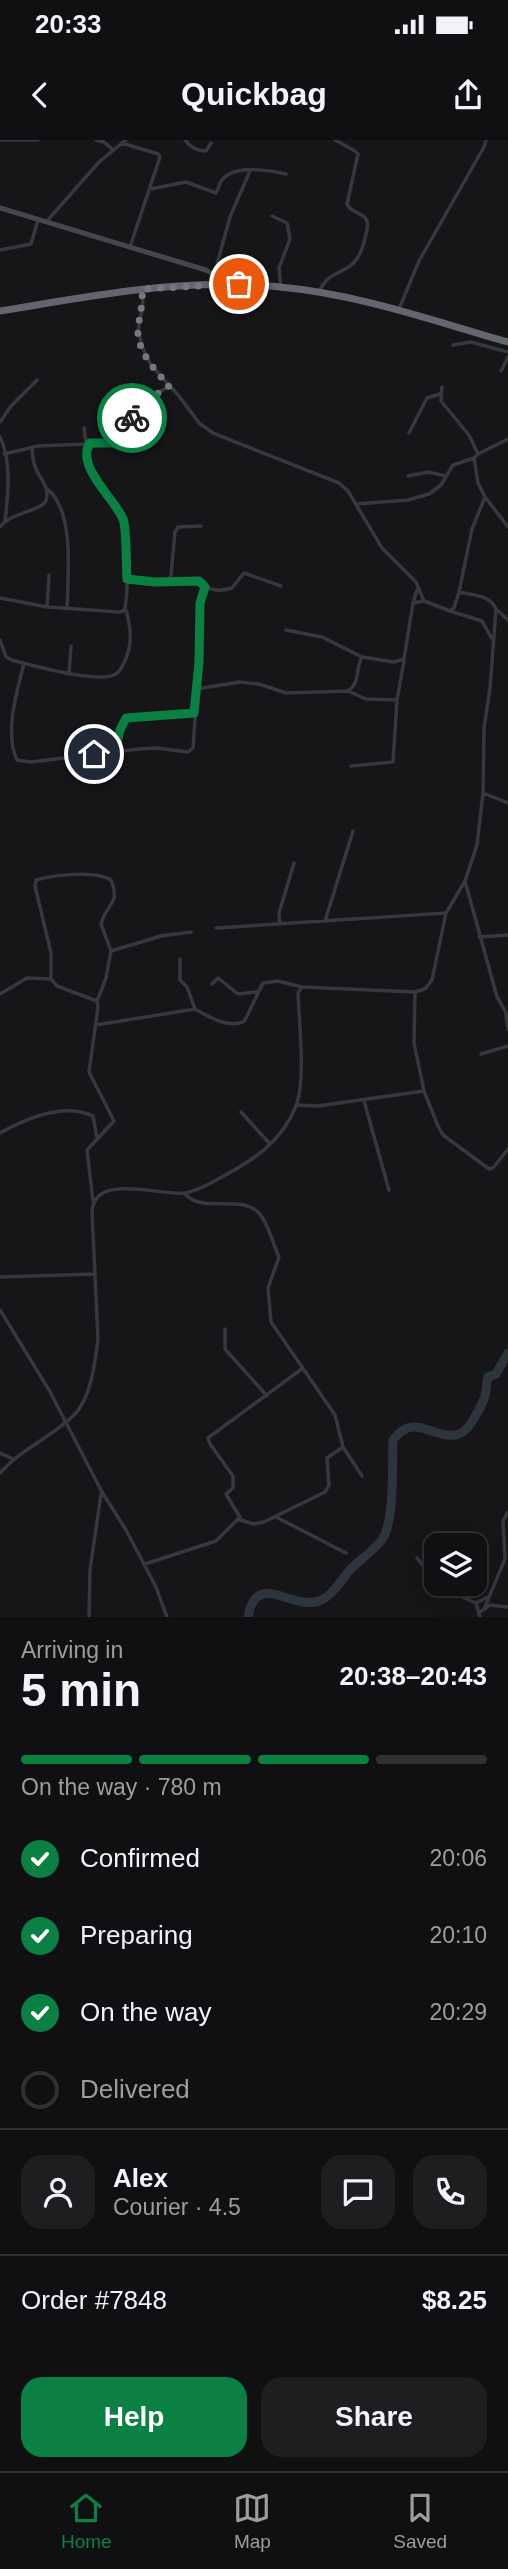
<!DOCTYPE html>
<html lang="en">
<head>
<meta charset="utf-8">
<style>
  body { margin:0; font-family:Arial,sans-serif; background:#1e1e20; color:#f1f3f6; height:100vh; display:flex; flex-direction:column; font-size:26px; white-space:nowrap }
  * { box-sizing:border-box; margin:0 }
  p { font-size:23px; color:#9c9d9f }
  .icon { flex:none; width:38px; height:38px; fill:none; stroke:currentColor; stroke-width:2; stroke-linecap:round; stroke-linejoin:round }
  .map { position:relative; height:1477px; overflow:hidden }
  .details { display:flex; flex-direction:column; background:#101012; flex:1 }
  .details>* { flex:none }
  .controls { position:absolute; left:424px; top:1393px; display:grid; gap:14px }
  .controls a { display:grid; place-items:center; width:63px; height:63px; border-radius:14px; background:#101012; box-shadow:0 4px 18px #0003,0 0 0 2px #303032; font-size:35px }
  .pin { position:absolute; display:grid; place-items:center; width:60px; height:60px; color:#fff; margin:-30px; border:4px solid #fff; border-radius:50%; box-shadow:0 2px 7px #0007 }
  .courier { position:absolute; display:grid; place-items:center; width:70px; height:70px; margin:-35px; border:5px solid #0b8043; border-radius:50%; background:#fff; color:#222; box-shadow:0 2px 9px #0007 }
  .headline em { font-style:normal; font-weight:700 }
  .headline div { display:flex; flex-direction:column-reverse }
  .headline { display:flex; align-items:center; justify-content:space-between; height:119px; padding:0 21px }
  h1 { font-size:46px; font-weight:700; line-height:52px }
  .bar { display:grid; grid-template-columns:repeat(4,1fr); gap:10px 7px; align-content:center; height:84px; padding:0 21px }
  .bar i { height:9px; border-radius:5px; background:#303032 }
  .bar .current { background:#0b8043 }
  .bar p { grid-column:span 4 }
  .line { display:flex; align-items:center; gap:18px; padding:0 21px; border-top:2px solid #303032 }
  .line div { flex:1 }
  .round { display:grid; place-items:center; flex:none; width:74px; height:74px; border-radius:21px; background:#1e1e20 }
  ol { padding:0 21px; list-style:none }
  li { display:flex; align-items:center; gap:21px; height:77px }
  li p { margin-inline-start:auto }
  li .icon { padding:7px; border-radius:50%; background:#0b8043; color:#fff; stroke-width:4 }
  li:last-child { color:#9c9d9f }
  li i { width:38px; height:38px; border:4px solid #303032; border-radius:50% }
  .action { display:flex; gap:14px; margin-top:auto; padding:14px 21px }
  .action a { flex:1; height:80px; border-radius:21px; background:#0b8043; color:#fff; font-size:28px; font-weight:700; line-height:80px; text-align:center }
  .action a+a { background:#1e1e20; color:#f1f3f6 }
  .status { display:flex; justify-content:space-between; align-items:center; height:49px; padding:0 35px; background:#101012; direction:ltr }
  .status svg { height:19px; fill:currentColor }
  header { display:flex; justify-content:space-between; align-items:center; height:91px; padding:0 21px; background:#101012; font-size:32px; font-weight:700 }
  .tab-bar { display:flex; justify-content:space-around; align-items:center; height:98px; border-top:2px solid #303032; background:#101012; font-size:19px; color:#9c9d9f }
  .tab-bar a { display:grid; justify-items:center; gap:4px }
  .tab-bar .current { color:#0b8043 }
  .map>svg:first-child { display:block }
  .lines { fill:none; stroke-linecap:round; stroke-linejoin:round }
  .river { stroke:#2c353c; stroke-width:9 }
  .street { stroke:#37383d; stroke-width:3.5 }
  .secondary { stroke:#45474d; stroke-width:5 }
  .highway { stroke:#63666e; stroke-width:7 }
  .done { stroke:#757880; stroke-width:7; stroke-dasharray:0 12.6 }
  .route { stroke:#0b8043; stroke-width:9 }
</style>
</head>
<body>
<div class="status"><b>20:33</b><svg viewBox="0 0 49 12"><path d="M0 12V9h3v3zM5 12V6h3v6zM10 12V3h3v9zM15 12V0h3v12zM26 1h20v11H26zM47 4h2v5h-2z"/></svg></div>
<header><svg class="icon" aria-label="back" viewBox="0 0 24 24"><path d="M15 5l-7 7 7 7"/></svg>Quickbag<svg class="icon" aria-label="share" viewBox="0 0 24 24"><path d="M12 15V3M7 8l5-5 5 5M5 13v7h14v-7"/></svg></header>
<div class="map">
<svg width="508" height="1477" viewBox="0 0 508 1477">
  <rect width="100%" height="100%" fill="#161618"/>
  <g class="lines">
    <path class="river" d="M 248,1477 C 256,1429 292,1471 319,1461 C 331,1457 341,1441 349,1431 C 359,1420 372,1412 381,1401 C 395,1385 392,1322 393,1300 C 415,1270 435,1302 459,1294 C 469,1291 480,1269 484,1259 C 487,1252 486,1244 488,1237 L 496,1234 L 508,1213"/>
    <path class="street" d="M 0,0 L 38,0
      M 96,0 L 104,2 L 112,9
      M 185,0 C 190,7 197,11 206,11 L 211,3
      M 122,3 L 158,14 L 160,17 L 130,107
      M 150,49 L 186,42 L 216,53 C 218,50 219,46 220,43 C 231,23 268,30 286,34
      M 272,76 L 287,83 L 290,99 L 279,128 L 281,147
      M 47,81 L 99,22 L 126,0
      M 0,110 L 31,104 L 38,80
      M 214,135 L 230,77 L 250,31
      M 320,150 C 332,124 356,140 365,98 C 366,94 369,86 367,81 C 364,72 351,74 347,64 L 358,14 L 355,11 L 335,0
      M 142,151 L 143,164 L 138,191 L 144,211 L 151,225 L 179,256 L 199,283 L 213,293 L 339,343 L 348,351 L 382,408 L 416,442 L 424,461
      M 399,169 L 419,121 L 484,7 L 486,0
      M 453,205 L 471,202 L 508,212
      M 501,231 L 508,217
      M 442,247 L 441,261 L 469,295 L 478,314
      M 0,282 L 11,266 L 37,240
      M 84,288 L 86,303
      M 409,293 L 427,258 L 440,254
      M 0,297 C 12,322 8,355 5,381
      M 130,302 L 153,304
      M 4,314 L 38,306 L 88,304
      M 408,336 L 428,332 L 446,336
      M 46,348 C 75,369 68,435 67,468
      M 485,357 L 508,387
      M 356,364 L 408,360 L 429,354 L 441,345 L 453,325 L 474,318
      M 0,387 C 11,372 43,371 46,360 C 50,347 40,339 36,329 C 33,322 32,314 32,307
      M 127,439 L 155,442 L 199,441 C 209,451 219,452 232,448 L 244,433 L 281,446
      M 168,442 L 171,435 L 175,392 L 178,387 L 201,386
      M 0,458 L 47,467 L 119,472 L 124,471 C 129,457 128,390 122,377 C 111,353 90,338 87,310 L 90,303 L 130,303 L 131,280 L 135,268 L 169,246
      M 413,463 L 424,461 L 450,471 L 454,468 L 459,452
      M 47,467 L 49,435
      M 496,469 L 508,480
      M 450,471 L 482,481 L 492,499
      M 286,490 L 322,497 L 362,517
      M 0,500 L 6,517 L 12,520 C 34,526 95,543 114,535 C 120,533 121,527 124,523 C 133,505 131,488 126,470
      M 24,523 C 17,552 4,592 17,620 L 31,622 L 139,609 L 157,608 L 188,612 L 193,608 L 199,522 L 200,463 L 205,447
      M 69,533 L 71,506
      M 196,549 L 240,542 L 259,544 L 286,553 L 348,551 L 366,559 L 397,560
      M 348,551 C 361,542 355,529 362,517 L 394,522 L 404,519 L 413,463 L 417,450
      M 115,611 L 120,590 L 126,578 L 193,573
      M 351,626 L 393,622 L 397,560 L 404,521
      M 483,653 L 508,663
      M 465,741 L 497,857 L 508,876
      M 325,781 L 353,691
      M 280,784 L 279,773 L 294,723
      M 216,788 L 446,773
      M 479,797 L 508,795
      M 111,811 L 161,796 L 191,792
      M 180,819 L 180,840 L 187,847 L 195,869 C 209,877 227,888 243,882 L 246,878 L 263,843 L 278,841 L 302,847
      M 212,844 L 218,838 L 238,854 L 257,852
      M 415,852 L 414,903 L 424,951 L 438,986 L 443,995 L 489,1029 L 493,1028 L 508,1009
      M 0,854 L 27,838 L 51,839
      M 506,875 L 508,889
      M 96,885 L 195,869
      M 481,914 L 508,906
      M 364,961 L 389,1050
      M 296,965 L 318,966 L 424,951
      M 241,972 L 270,1004
      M 0,993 C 25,979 64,962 93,976 L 97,998
      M 185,1054 C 204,1074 238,1054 258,1072 C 268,1082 273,1104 279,1117 L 268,1148 L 271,1182 L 335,1275 L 343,1307 L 362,1336
      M 93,1061 L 87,1010 L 114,981 L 89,932 L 98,867 L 97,861 L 57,846 L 51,839 L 51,813 L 35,746 L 36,740 C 54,735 95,730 111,740 C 121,764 106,764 101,784 L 111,811 L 106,838 L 97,861
      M 0,1137 L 95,1134
      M 0,1170 L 49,1250 L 102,1352 L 126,1390 L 156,1447 L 167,1477
      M 225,1189 L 225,1209 L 267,1256
      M 0,1313 L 13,1319
      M 0,1333 C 21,1309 50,1298 73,1276 C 91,1259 95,1223 98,1199 L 92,1072 C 94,1032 159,1056 185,1053 C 198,1051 209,1044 220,1038 C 252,1021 282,1002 296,966 C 306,940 299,882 298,853 L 302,847 L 415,852 L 425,849 L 432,840 L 446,773 L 465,741 L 477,705 L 483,653 L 484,588 L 490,548 L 496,469 C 490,455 473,455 459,452 L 472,389 L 485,357 L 478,343 L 474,318 L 478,314 L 508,299
      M 276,1377 L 346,1413
      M 241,1379 L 226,1354 L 233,1348 L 233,1336 L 210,1304 L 208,1298 L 303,1228
      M 417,1418 L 436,1442
      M 145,1424 L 216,1401 L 238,1379 L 253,1384 L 264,1382 L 325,1352 L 329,1345 L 327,1318 L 343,1307
      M 437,1444 L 443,1449 L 476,1463 L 480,1477
      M 476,1463 L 488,1457
      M 485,1467 L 505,1419 L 503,1381 L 508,1372
      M 480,1472 L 490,1465 L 508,1467
      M 89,1477 L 90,1430 L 101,1354"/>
    <path class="secondary" d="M 0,68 L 206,130 L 214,135 L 220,144"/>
    <path class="highway" d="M 0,171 C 93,156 186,137 280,147 C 358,154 433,181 508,202"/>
  </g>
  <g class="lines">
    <path class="done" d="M 132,278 L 135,268 L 169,246 C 155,230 136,210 138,188 C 140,174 143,163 142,149 L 239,144"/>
    <path class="route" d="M 94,614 L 115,611 L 120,590 L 126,578 L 194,573 L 199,522 L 200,463 L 205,447 L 199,441 L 155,442 L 127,439 C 126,425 127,389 123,379 C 115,359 75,326 90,303 L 130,303 L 132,278"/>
  </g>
</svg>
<div class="controls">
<a><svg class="icon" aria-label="layers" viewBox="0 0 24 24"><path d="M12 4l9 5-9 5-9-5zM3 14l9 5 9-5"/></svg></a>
</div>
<div class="pin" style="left:239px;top:144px;background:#ea580c"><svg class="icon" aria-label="bag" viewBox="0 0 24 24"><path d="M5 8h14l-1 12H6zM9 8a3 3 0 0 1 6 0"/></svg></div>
<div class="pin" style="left:94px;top:614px;background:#1f2937"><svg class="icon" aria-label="home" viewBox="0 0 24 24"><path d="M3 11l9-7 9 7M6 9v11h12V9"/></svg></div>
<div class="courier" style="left:132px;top:278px"><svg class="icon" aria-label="bike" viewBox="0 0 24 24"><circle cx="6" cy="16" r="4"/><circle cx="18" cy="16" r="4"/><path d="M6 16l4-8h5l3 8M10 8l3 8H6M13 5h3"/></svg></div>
</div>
<section class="details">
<div class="headline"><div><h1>5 min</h1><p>Arriving in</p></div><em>20:38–20:43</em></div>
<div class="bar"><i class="current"></i><i class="current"></i><i class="current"></i><i></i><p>On the way · 780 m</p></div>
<ol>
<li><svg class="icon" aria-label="check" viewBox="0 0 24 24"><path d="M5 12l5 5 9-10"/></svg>Confirmed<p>20:06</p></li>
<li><svg class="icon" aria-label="check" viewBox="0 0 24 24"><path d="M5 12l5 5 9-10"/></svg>Preparing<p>20:10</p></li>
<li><svg class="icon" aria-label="check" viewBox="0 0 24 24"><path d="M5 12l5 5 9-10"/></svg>On the way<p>20:29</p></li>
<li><i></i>Delivered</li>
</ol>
<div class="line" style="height:126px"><a class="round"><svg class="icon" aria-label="person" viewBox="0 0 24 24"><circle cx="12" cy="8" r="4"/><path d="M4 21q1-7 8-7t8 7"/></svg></a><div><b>Alex</b><p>Courier · 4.5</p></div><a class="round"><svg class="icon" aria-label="chat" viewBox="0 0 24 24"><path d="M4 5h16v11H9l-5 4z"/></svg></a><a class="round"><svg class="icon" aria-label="phone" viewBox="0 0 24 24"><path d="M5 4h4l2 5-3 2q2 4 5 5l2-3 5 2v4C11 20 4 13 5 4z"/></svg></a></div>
<div class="line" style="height:91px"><div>Order #7848</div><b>$8.25</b></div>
<div class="action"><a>Help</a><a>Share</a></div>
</section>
<nav class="tab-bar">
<a class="current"><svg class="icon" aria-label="home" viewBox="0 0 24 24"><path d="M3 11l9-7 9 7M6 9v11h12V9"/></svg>Home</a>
<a><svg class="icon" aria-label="map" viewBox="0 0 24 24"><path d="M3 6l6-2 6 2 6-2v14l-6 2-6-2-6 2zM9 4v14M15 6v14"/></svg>Map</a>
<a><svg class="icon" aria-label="saved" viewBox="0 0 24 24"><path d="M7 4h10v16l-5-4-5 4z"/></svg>Saved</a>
</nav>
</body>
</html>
